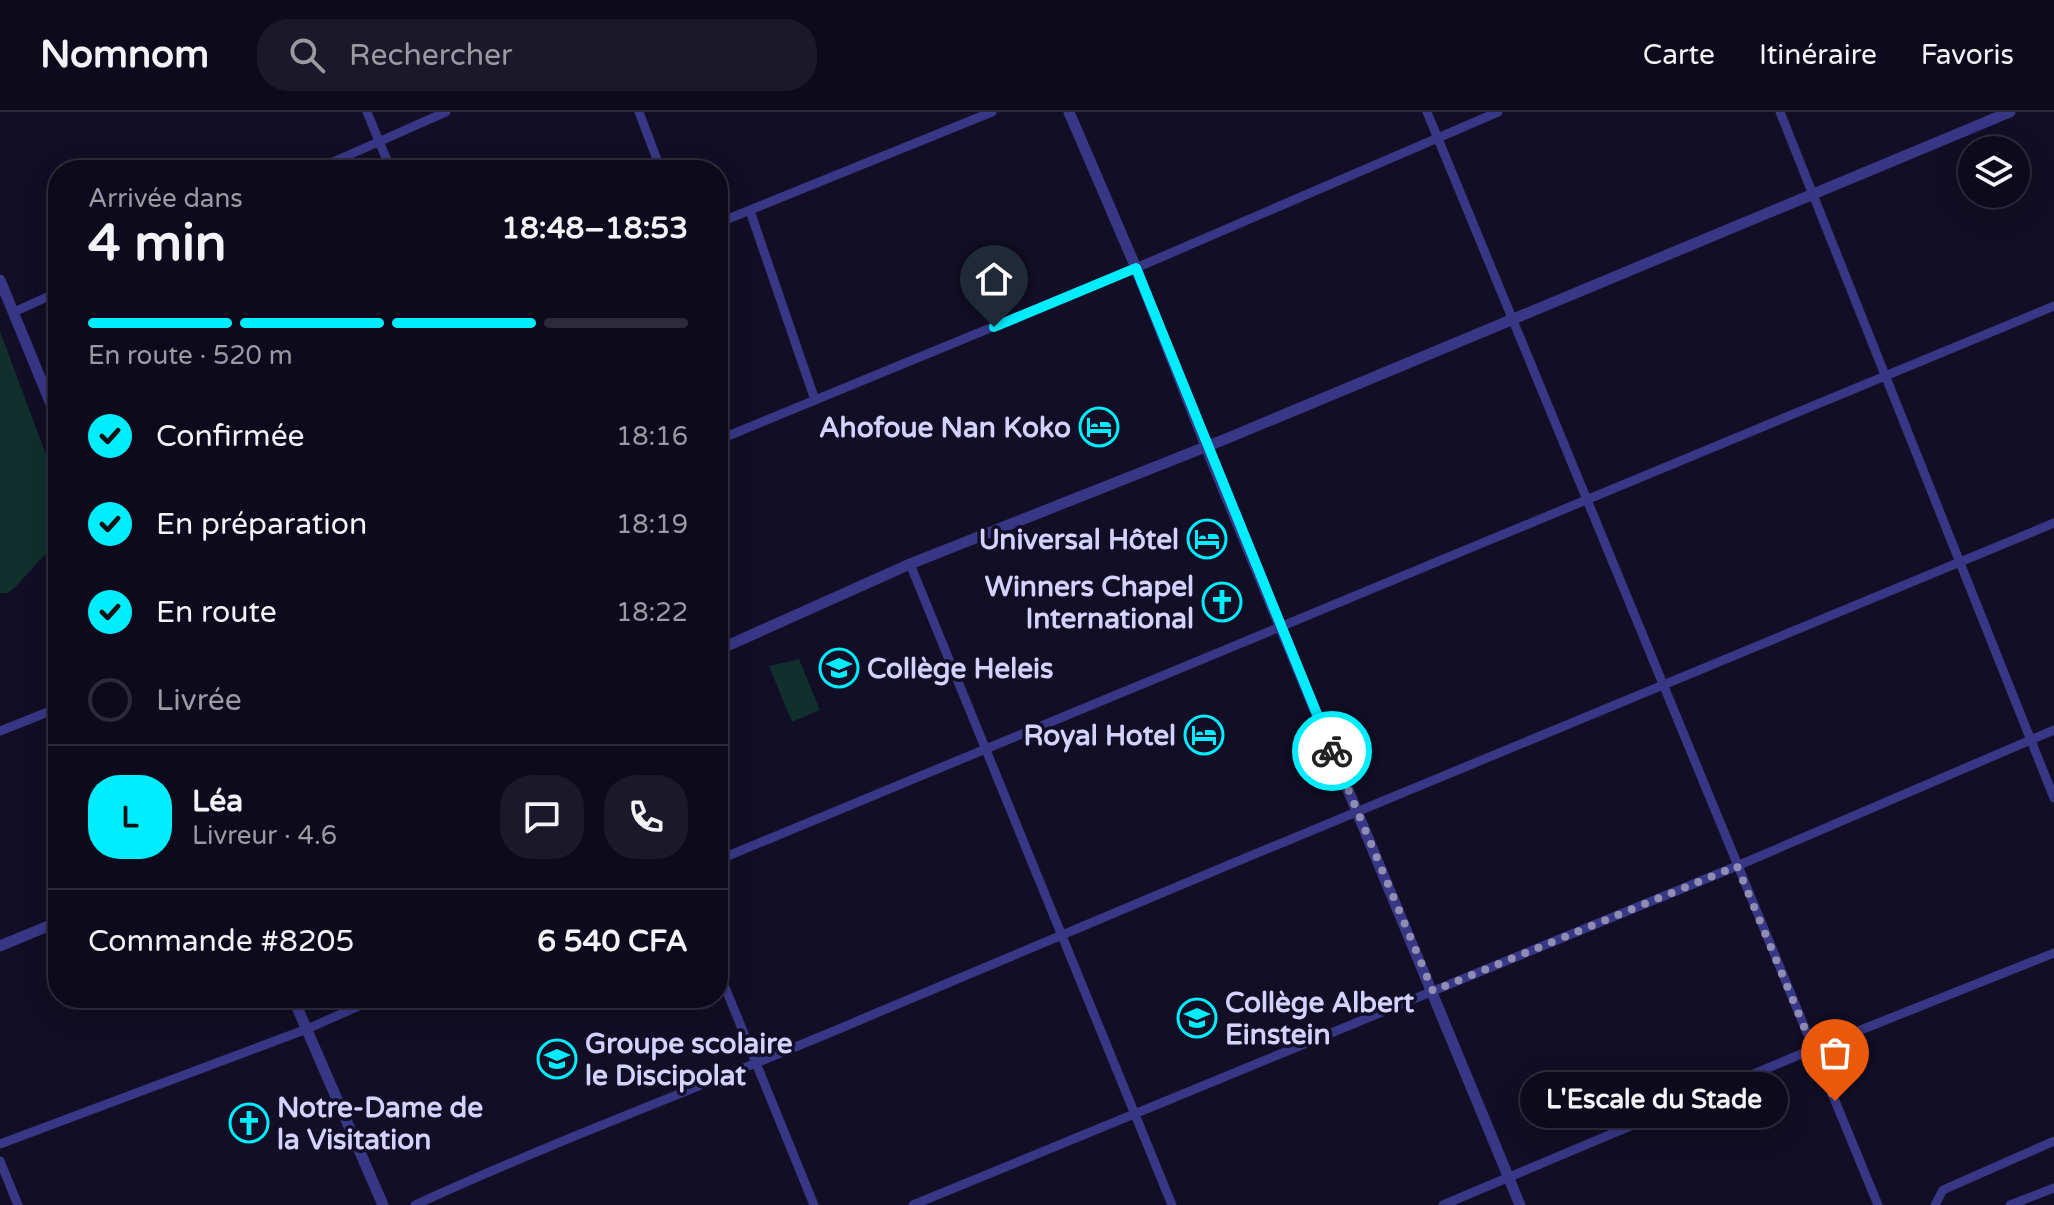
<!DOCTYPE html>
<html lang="fr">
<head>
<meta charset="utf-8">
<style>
  body { margin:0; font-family:"Varela Round",sans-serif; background:#1b1829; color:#f1f3f6; height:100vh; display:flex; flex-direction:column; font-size:30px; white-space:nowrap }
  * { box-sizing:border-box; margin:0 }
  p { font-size:26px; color:#9a9aa3 }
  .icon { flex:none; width:44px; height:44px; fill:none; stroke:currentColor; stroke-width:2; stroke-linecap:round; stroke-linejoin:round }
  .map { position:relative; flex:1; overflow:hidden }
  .sheet { position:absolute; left:48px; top:48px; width:680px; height:848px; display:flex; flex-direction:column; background:#0d0a1c; border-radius:32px; box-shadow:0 8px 32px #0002,0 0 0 2px #2d2b3b }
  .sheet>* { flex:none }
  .tools { position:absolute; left:1958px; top:24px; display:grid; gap:16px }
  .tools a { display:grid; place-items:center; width:72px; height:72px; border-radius:50%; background:#0d0a1c; box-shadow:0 8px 32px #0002,0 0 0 2px #2d2b3b; font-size:40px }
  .pin { position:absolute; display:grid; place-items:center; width:68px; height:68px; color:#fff; margin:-82px -34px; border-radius:50% 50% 50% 0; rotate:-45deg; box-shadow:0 0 8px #0007 }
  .pin .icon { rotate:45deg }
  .courier { position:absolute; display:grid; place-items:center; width:80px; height:80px; margin:-40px; border:6px solid #00edfd; border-radius:50%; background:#fff; color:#222; box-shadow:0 2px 10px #0007 }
  .bubble { position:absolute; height:56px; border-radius:28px; background:#0d0a1c; box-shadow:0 8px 32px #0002,0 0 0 2px #2d2b3b; font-size:26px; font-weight:700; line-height:56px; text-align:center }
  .overview em { font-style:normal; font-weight:700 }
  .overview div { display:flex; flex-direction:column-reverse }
  .overview { display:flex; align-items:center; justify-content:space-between; height:136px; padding:0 40px }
  h1 { font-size:52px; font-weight:700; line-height:60px }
  .bar { display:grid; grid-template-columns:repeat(4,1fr); gap:12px 8px; align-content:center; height:96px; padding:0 40px }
  .bar i { height:10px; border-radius:6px; background:#2d2b3b }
  .bar .on { background:#00edfd }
  .bar p { grid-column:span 4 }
  .line { display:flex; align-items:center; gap:20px; padding:0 40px; border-top:2px solid #2d2b3b }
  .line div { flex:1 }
  .round { display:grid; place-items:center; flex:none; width:84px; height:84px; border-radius:32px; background:#1b1829 }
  ol { padding:0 40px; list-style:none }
  li { display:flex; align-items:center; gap:24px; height:88px }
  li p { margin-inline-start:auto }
  li .icon { padding:8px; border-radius:50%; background:#00edfd; color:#111; stroke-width:4 }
  li:last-child { color:#9a9aa3 }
  li i { width:44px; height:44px; border:4px solid #2d2b3b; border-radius:50% }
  header { display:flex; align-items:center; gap:48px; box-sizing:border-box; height:112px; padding:0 40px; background:#0d0a1c; border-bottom:2px solid #2d2b3b }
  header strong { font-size:38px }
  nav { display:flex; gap:44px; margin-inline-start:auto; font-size:28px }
  .search { width:560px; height:72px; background:#1b1829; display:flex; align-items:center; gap:20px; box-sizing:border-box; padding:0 28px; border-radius:32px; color:#9a9aa3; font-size:30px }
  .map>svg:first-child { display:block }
  .green { fill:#102f2d }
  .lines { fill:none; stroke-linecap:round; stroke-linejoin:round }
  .minor { stroke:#373786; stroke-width:9 }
  .tertiary { stroke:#373786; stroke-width:11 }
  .done { stroke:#908db3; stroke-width:8; stroke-dasharray:0 14.4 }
  .route { stroke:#00edfd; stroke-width:10 }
  .labels { text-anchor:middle; stroke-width:7; stroke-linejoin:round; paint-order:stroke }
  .poi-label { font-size:28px; font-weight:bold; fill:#d5d2ff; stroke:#110e25; text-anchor:end }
</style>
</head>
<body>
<header>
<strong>Nomnom</strong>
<div class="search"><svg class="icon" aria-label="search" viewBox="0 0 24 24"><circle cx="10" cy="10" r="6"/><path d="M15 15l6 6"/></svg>Rechercher</div>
<nav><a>Carte</a><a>Itinéraire</a><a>Favoris</a></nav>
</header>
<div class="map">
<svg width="2054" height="1093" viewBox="0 0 2054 1093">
  <rect width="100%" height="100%" fill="#110e25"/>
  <path class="green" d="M 0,219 L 58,375 L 58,434 C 37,445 27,467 8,481 L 0,481 Z
    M 799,547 L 820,598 L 792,610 L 769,554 Z"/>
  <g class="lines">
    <path class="minor" d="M 367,0 L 391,58
      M 639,0 L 661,58
      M 1427,0 L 1878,1093
      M 1780,0 L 2054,686
      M 315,58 L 446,0
      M 750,99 L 815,288
      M 718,111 L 992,0
      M 14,200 L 58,180
      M 718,328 L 1136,156 L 1498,0
      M 910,452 L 1172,1093
      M 0,619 L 58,596
      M 718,748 L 2054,194
      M 718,858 L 814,1093
      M 0,1032 L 307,917 L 377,886
      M 0,1049 L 18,1093
      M 415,1093 C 561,1026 712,971 860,908 C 1257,740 1655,575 2054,411
      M 913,1093 L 1737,754 L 2054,618
      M 1443,1093 L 1813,937 L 2054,841
      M 1935,1093 L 1943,1078 L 2054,1029
      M 2010,1093 L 2054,1076"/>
    <path class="tertiary" d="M 1069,0 L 1136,156 L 1215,357 L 1520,1093
      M 0,168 L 58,309
      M 718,538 L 910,452 L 1228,326 L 2010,0
      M 0,834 L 58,810
      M 293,886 L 383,1093"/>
  </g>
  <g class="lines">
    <path class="done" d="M 1332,639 L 1433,879 L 1737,754 L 1835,989"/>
    <path class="route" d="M 994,215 L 1136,156 L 1332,639"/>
  </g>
  <defs>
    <symbol id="hotel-ring" viewBox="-11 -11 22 22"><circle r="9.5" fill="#110e25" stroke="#00edfd" stroke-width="1.5"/><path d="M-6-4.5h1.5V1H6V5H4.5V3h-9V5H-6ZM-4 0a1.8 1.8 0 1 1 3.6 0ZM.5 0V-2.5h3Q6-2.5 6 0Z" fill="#00edfd"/></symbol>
    <symbol id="church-ring" viewBox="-11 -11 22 22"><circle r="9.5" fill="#110e25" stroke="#00edfd" stroke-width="1.5"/><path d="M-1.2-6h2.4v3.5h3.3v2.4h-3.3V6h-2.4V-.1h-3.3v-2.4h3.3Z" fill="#00edfd"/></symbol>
    <symbol id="school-ring" viewBox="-11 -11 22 22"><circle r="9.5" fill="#110e25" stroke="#00edfd" stroke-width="1.5"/><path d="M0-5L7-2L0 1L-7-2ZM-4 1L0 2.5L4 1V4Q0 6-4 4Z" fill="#00edfd"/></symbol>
  </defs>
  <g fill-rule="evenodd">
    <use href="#hotel-ring" x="1077" y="293" width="44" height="44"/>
    <use href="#hotel-ring" x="1185" y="405" width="44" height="44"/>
    <use href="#church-ring" x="1200" y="468" width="44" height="44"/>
    <use href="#school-ring" x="817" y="534" width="44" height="44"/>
    <use href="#hotel-ring" x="1182" y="601" width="44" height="44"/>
    <use href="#school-ring" x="1175" y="884" width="44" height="44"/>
    <use href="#school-ring" x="535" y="925" width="44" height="44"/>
    <use href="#church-ring" x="227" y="989" width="44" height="44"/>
  </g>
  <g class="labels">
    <g class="poi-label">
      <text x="1071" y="325">Ahofoue Nan Koko</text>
      <text x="1179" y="437">Universal Hôtel</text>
      <text x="1194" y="484">Winners Chapel<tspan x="1194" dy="32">International</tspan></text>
      <text x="867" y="566" text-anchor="start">Collège Heleis</text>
      <text x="1176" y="633">Royal Hotel</text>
      <text x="1225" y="900" text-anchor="start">Collège Albert<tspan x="1225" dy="32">Einstein</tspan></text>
      <text x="585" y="941" text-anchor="start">Groupe scolaire<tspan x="585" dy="32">le Discipolat</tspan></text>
      <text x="277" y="1005" text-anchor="start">Notre-Dame de<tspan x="277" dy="32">la Visitation</tspan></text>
    </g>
  </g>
</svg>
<div class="tools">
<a><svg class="icon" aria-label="layers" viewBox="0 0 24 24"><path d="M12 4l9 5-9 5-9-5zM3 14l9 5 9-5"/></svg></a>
</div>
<div class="pin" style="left:1835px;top:989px;background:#ea580c"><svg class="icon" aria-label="bag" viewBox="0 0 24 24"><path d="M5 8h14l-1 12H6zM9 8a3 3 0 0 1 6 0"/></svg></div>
<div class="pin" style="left:994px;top:215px;background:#1f2937"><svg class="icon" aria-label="home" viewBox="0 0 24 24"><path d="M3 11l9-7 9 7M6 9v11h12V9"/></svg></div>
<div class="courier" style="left:1332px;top:639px"><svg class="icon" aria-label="bike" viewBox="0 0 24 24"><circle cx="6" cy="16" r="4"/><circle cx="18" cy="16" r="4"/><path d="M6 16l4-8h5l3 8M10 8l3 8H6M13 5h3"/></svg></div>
<div class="bubble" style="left:1520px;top:960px;width:268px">L'Escale du Stade</div>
<section class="sheet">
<div class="overview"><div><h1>4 min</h1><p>Arrivée dans</p></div><em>18:48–18:53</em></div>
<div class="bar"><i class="on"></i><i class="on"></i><i class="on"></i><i></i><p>En route · 520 m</p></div>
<ol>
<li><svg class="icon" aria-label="check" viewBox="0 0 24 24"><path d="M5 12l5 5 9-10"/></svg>Confirmée<p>18:16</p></li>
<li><svg class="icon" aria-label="check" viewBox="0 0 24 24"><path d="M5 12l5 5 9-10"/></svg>En préparation<p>18:19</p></li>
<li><svg class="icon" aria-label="check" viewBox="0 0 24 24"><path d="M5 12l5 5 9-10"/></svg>En route<p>18:22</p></li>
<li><i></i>Livrée</li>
</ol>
<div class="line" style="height:144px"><b class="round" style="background:#00edfd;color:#111">L</b><div><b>Léa</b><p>Livreur · 4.6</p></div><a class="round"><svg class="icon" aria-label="chat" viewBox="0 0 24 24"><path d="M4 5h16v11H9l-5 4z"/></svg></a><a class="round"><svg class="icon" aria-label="phone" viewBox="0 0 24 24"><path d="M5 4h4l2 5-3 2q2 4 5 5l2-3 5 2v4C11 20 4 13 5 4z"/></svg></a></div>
<div class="line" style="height:104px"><div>Commande #8205</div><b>6 540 CFA</b></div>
</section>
</div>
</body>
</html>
